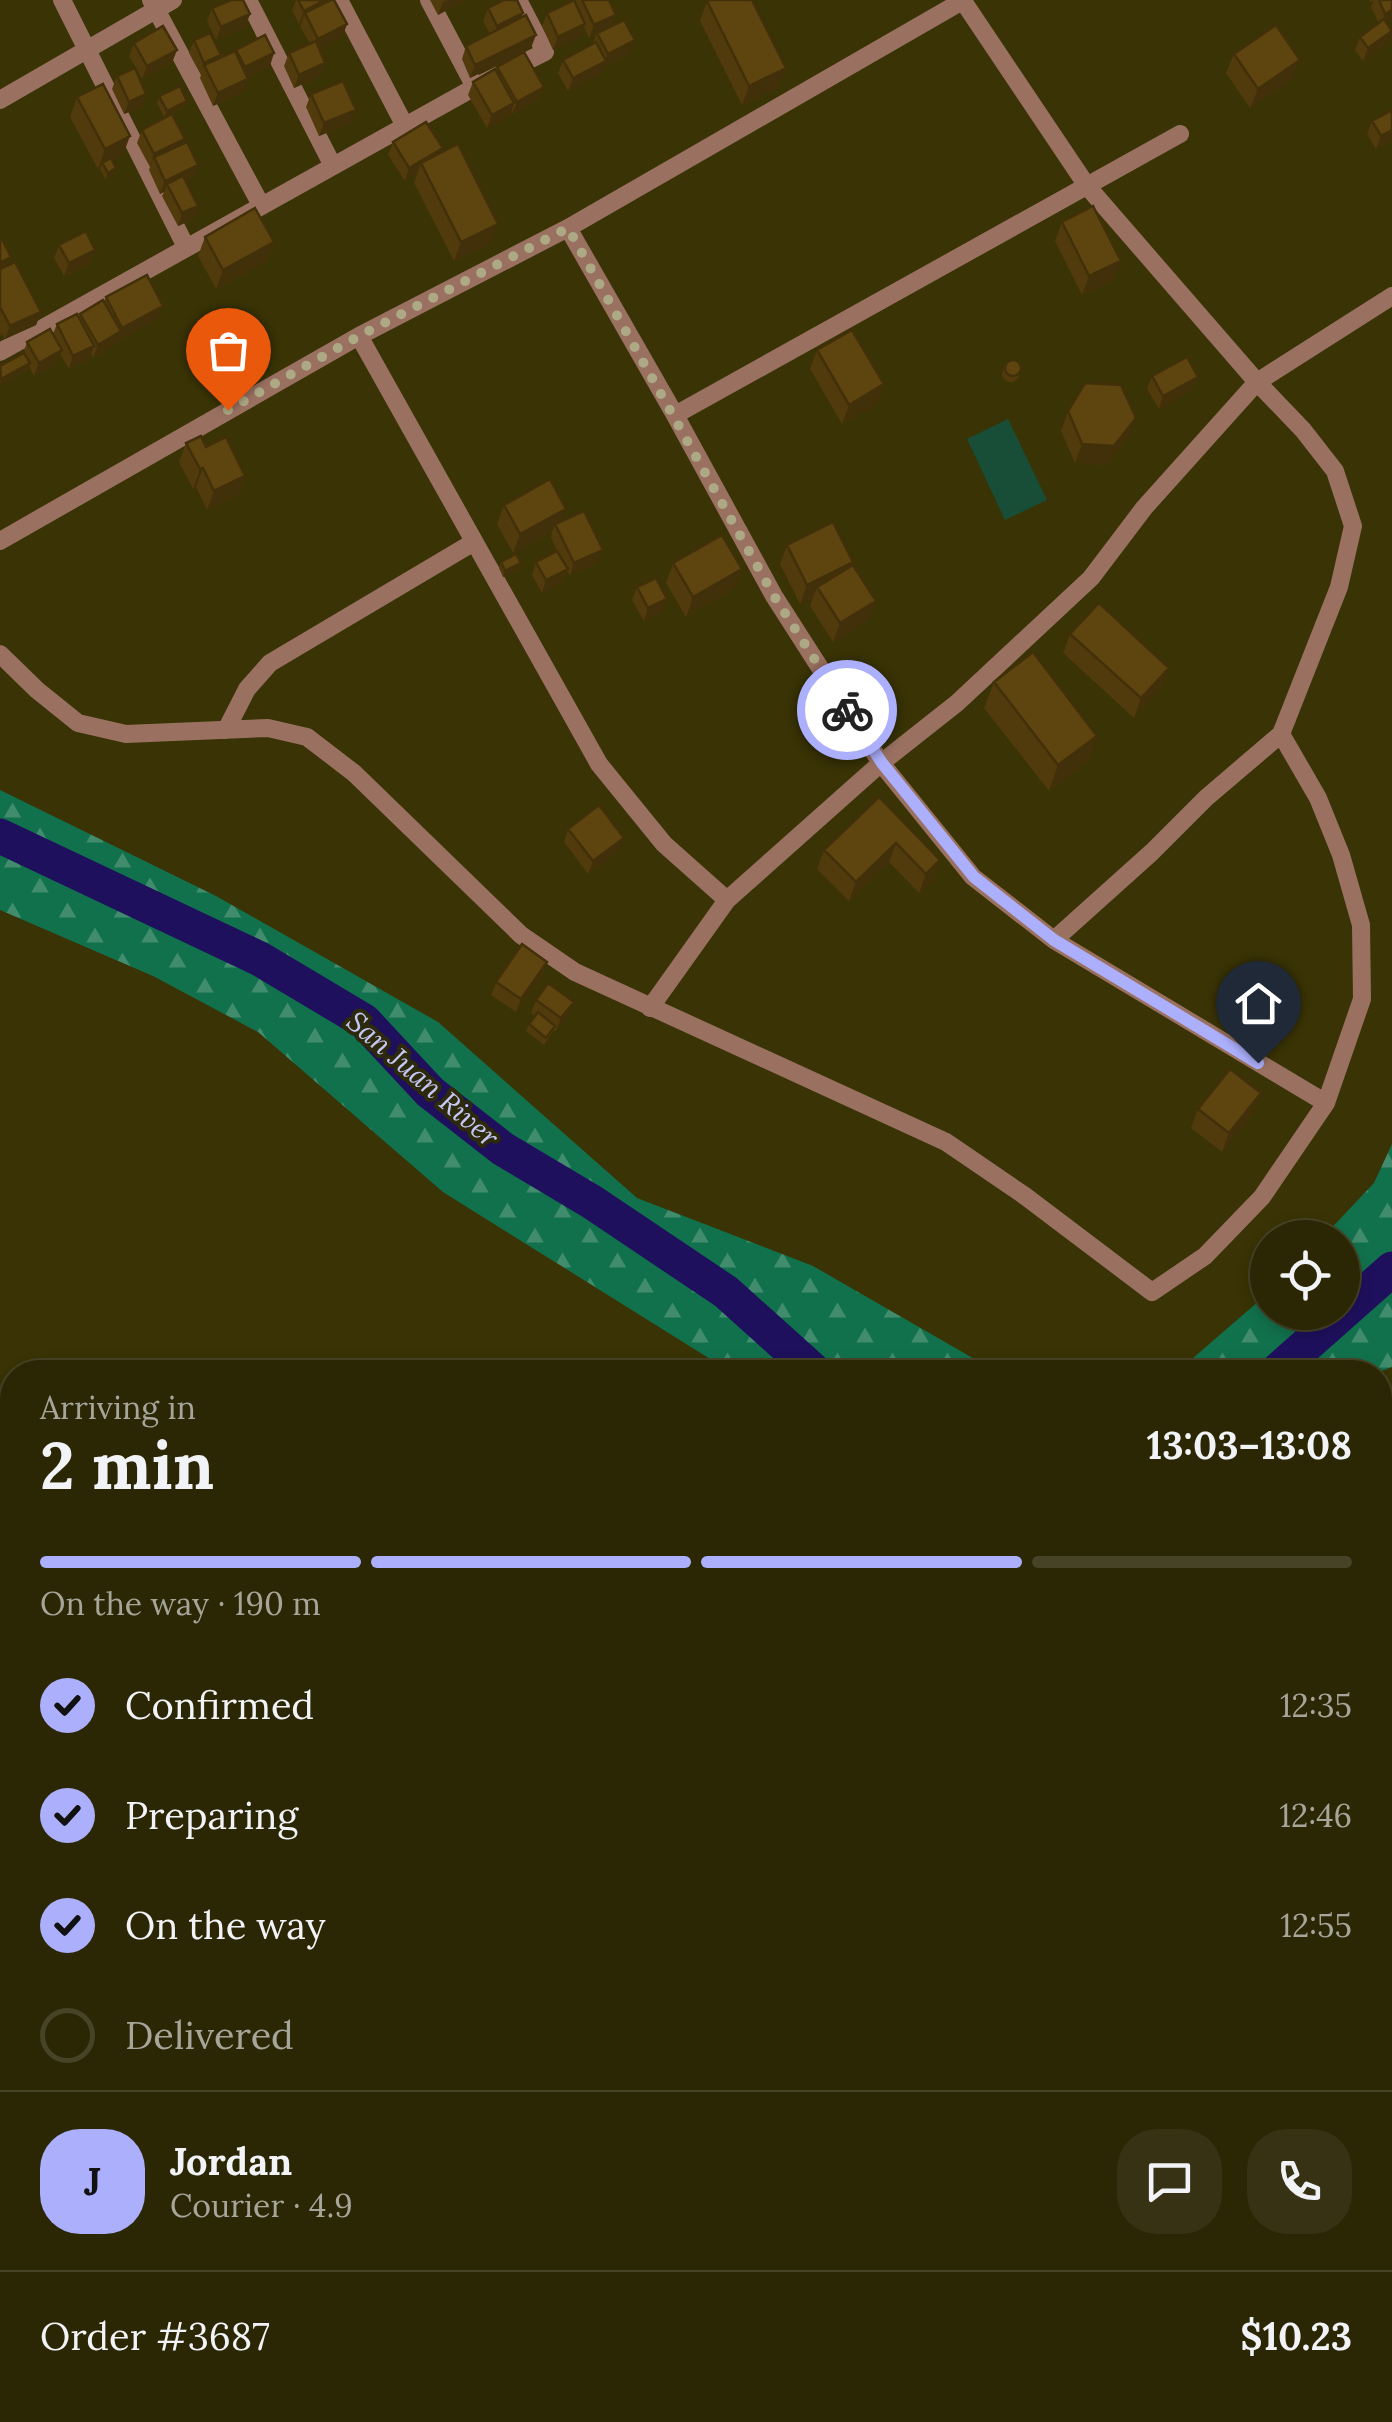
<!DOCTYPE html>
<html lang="en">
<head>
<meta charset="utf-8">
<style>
  body { margin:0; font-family:Lora,serif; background:#373213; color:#f1f3f6; height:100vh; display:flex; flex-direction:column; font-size:38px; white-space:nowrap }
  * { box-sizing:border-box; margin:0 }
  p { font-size:32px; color:#a6a59a }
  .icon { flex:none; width:55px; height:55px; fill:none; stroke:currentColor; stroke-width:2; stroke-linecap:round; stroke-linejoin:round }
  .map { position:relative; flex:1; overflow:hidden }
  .details { position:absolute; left:0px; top:1360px; width:1392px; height:1062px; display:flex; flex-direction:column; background:#2b2604; border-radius:40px 40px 0 0; box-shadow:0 5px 15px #0003,0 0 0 2px #474326 }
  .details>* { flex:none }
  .controls { position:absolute; left:1250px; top:1220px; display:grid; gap:20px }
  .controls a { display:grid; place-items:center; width:110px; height:110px; border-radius:50%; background:#2b2604; box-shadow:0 5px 15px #0003,0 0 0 2px #474326; font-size:50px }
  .pin { position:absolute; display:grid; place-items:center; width:85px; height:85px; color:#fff; margin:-102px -42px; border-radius:50% 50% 50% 0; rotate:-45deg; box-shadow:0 0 10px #0007 }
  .pin .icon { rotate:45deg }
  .courier { position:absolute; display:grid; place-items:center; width:100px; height:100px; margin:-50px; border:8px solid #acaffb; border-radius:50%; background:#fff; color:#222; box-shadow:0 2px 12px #0007 }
  .head em { font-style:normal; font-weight:700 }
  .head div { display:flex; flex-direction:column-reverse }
  .head { display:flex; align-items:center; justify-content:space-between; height:170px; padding:0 40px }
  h1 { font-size:65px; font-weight:700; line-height:75px }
  .bar { display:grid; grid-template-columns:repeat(4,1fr); gap:15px 10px; align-content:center; height:120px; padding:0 40px }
  .bar i { height:12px; border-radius:8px; background:#474326 }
  .bar .current { background:#acaffb }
  .bar p { grid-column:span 4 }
  .line { display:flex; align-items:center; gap:25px; padding:0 40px; border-top:2px solid #474326 }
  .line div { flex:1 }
  .round { display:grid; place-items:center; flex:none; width:105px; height:105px; border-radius:40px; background:#373213 }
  ol { padding:0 40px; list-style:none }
  li { display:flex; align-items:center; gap:30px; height:110px }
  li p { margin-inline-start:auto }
  li .icon { padding:10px; border-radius:50%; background:#acaffb; color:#111; stroke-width:4 }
  li:last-child { color:#a6a59a }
  li i { width:55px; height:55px; border:5px solid #474326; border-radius:50% }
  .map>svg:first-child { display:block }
  .grass { fill:#184e37 }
  .forest { fill:url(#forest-firs) }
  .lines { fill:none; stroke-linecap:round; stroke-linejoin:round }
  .river { stroke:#1f105d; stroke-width:35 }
  .service { stroke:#9a7161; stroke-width:9 }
  .minor { stroke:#9a7161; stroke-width:18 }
  .wall { fill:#513b0d }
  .shaded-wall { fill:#42300a }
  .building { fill:#5e450f; stroke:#42300a; stroke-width:2.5 }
  .done { stroke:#ada985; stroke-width:10; stroke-dasharray:0 18 }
  .route { stroke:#acaffb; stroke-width:12 }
  .labels { text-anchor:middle; stroke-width:8; stroke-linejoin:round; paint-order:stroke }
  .water-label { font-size:28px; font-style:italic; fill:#c5c8f5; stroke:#2d290b }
</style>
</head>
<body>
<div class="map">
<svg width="1392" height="2422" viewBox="0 0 1392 2422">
  <defs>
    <pattern id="forest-firs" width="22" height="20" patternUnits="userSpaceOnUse" patternTransform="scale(2.5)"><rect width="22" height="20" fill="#12714d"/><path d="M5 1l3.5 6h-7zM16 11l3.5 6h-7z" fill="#408c6d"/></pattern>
  </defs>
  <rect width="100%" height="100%" fill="#393305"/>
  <path class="grass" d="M 1008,419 L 1047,500 L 1005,520 L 967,439 Z"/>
  <path class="forest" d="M 0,790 L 216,896 L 438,1022 L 637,1198 L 813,1266 L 997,1372 L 731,1372 L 443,1192 L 258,1032 L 153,976 L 0,910 Z
    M 1392,1144 L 1392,1367 L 1379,1372 L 1177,1372 L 1267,1294 L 1268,1312 L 1342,1312 L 1342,1238 L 1323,1237 L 1374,1183 Z
    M 1392,1785 L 1392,2079 L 1380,2066 L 1380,1786 Z"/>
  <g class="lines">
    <path class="river" d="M 0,836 L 260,959 L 364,1021 L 430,1092 L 503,1149 L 592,1202 L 726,1292 L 815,1372
      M 1276,1372 L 1392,1269
      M 1380,1977 L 1392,1991"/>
    <path class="service" d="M 0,1578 L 12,1586
      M 1336,2410 L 1347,2422"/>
    <path class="minor" d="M 62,0 L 186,247
      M 151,0 L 261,205
      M 248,0 L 333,166
      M 339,0 L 405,126
      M 429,0 L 475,87
      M 963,1 L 1087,186 L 1257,382 L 1303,430 L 1335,471 L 1353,526 L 1339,587 L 1281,734 L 1206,798 L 1152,852 L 1054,940
      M 0,100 L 173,0
      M 568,228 L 675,415 L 774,596 L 881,763 L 973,877 L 1054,940 L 1326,1103
      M 359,336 L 599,764 L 664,844 L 727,900
      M 0,352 L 475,87 L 545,52 L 518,0
      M 675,415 L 1180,134
      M 0,541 L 359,336 L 568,228 L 964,0
      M 0,654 L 37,690 L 78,723 L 126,734 L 268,728 L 307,737 L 354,773 L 521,935 L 575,972 L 946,1142 L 1025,1196 L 1152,1292 L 1205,1256 L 1262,1197 L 1326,1103 L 1362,999 L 1361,925 L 1341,855 L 1318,798 L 1281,734
      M 226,730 L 247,689 L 270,663 L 474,542
      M 650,1008 L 727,900 L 881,763 L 957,703 L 1091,578 L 1144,508 L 1257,382 L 1392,296
      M 1380,1414 L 1392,1409"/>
  </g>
  <path class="wall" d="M 296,0 L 334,0 L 347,24 L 342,37 L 319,49 L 321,76 L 294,88 L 284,66 L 289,53 L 310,44 L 300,26 L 302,22 L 299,24 L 292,10 Z
    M 430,0 L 465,0 L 438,15 Z
    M 576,0 L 609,0 L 612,25 L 630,53 L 604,67 L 601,74 L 568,91 L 558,73 L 563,60 L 593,44 L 596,35 L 589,38 L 584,27 L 580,37 L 553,50 L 542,26 L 547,13 L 575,2 Z
    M 1369,0 L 1392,0 L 1392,21 L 1388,23 L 1388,43 L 1363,61 L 1355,50 L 1360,37 L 1379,23 L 1371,7 L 1374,1 L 1370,2 Z
    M 707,1 L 779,87 L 742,105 L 700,21 Z
    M 212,8 L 250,14 L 245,27 L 216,40 L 207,21 Z
    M 488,8 L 522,18 L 531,48 L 470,78 L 462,59 L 466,46 L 490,34 L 483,21 Z
    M 194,40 L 220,58 L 235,52 L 236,50 L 270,66 L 247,77 L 243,92 L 213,106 L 200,78 L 201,75 L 189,53 Z
    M 134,43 L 172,63 L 142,79 L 129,56 Z
    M 1234,54 L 1293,79 L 1250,108 L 1226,73 Z
    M 497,67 L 539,100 L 512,114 L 511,112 L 510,116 L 487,128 L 468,95 L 473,82 L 496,71 Z
    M 117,76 L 146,94 L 142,107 L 124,114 L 112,89 Z
    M 311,94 L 351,123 L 319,136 L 306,107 Z
    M 159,96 L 185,107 L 164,117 L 157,103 Z
    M 77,97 L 123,155 L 113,161 L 116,168 L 114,174 L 105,179 L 100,169 L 101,167 L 98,169 L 70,117 Z
    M 1392,110 L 1392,140 L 1376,149 L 1367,134 L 1372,121 Z
    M 142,130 L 183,144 L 198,165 L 194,178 L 186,181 L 198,206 L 194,219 L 178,226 L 162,196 L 164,192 L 160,194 L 149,170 L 150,167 L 137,143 Z
    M 393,142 L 441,153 L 491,243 L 454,261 L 414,183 L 417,174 L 405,181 L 388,155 Z
    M 1062,222 L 1114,280 L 1082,295 L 1055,241 Z
    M 205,237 L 274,242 L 267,261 L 216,289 L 198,256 Z
    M 0,240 L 11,257 L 8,265 L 41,312 L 36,325 L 5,339 L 2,333 L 0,337 Z
    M 59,245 L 95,250 L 91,263 L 64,276 L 54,258 Z
    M 106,297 L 158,319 L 118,341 L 117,344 L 93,358 L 91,353 L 89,359 L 69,369 L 60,354 L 57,363 L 34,376 L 29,366 L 28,370 L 0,385 L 0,366 L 23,354 L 27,342 L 53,334 L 57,324 L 79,318 L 80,314 L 104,302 Z
    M 817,350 L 884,384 L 877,404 L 842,424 L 810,369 Z
    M 1005,363 L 1020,372 L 1018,378 L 1012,383 L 1006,381 L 1002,376 Z
    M 1152,376 L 1193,390 L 1159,409 L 1147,389 Z
    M 1068,411 L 1129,437 L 1107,465 L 1075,463 L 1061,431 Z
    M 186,443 L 206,447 L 245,476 L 238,495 L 207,510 L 196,487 L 193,489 L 179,462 Z
    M 504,505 L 562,521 L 598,563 L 570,576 L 567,571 L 563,582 L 542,593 L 532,575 L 536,562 L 557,551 L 551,537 L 552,532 L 513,553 L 497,524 Z
    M 787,545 L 853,562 L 851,566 L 876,601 L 869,620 L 833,642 L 810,606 L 813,597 L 800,604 L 780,564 Z
    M 501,562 L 521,563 L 518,570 L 503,577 L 499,568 Z
    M 673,563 L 735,588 L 686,617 L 666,583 Z
    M 637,587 L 662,612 L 644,621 L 632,600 Z
    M 1070,634 L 1162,687 L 1134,718 L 1063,653 Z
    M 994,682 L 1097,736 L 1088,761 L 1049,791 L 984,708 Z
    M 879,797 L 940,860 L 933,880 L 919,893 L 889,862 L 849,901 L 817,869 L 824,850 Z
    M 568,829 L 619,851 L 588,874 L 564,842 Z
    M 547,962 L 543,974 L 516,1012 L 491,995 L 496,982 Z
    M 536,1000 L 569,1015 L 556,1031 L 554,1030 L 544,1045 L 526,1031 L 529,1024 L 535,1016 L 531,1013 Z
    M 1198,1109 L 1254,1112 L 1222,1152 L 1191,1128 Z
    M 1380,2222 L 1392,2340 L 1380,2361 Z"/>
  <path class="shaded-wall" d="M 325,0 L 331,0 L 305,13 L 302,22 L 299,24 L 304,11 Z
    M 447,0 L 465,0 L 438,15 L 443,2 Z
    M 1392,10 L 1392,21 L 1380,26 L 1385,14 Z
    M 523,13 L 519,26 L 493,39 L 497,26 Z
    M 250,14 L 245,27 L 216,40 L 221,27 Z
    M 616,15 L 611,28 L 589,38 L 594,25 Z
    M 347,24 L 342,37 L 314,52 L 318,39 Z
    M 585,24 L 580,37 L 553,50 L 558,37 Z
    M 1392,31 L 1388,43 L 1363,61 L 1368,48 Z
    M 536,35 L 531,48 L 470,78 L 475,65 Z
    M 635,40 L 630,53 L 604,67 L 601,74 L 568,91 L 573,78 L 605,62 L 608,54 Z
    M 177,50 L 172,63 L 142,79 L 147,66 Z
    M 274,53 L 270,66 L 240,80 L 245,67 Z
    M 1300,60 L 1293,79 L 1250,108 L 1258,89 Z
    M 325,63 L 321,76 L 294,88 L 299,75 Z
    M 786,68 L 779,87 L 742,105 L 749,86 Z
    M 248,79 L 243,92 L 213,106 L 218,93 Z
    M 544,87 L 539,100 L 512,114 L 517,102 Z
    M 146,94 L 142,107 L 124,114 L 129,102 Z
    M 187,101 L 185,107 L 164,117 L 167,111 Z
    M 514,103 L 510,116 L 487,128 L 492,115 Z
    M 356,110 L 351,123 L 319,136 L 324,123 Z
    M 1392,130 L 1392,140 L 1376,149 L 1381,136 Z
    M 130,136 L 123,155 L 104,166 L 102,163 L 101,167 L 98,169 L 105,149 Z
    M 185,139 L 180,152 L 154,157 L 150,167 L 154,154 Z
    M 443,148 L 438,161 L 421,163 L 417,174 L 405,181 L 409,168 Z
    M 198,165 L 194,178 L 170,189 L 167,184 L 164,192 L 160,194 L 165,181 Z
    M 116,168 L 114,174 L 105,179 L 108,173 Z
    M 198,206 L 194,219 L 178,226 L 182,213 Z
    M 498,224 L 491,243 L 454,261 L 461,242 Z
    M 274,242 L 267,261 L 216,289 L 223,270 Z
    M 95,250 L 91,263 L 64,276 L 69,263 Z
    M 11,257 L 6,270 L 0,273 L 0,263 Z
    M 1121,261 L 1114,280 L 1082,295 L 1089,276 Z
    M 163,306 L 158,319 L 118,341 L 117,344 L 93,358 L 98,345 L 121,331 L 122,328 Z
    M 41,312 L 36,325 L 5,339 L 10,326 Z
    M 94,346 L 89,359 L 69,369 L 73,356 Z
    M 62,350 L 57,363 L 34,376 L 39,363 Z
    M 30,363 L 28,370 L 0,385 L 1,379 Z
    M 1198,377 L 1193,390 L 1159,409 L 1163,396 Z
    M 884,384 L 877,404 L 842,424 L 849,405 Z
    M 1136,418 L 1129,437 L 1107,465 L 1075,463 L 1082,444 Z
    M 203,468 L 196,487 L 193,489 L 200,469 Z
    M 245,476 L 238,495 L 207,510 L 214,491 Z
    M 566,509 L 559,528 L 555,524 L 552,532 L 513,553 L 520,534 Z
    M 603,550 L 598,563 L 570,576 L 574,563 Z
    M 853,562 L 846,581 L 817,587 L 813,597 L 800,604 L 807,585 Z
    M 521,563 L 518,570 L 503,577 L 505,571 Z
    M 568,569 L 563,582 L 542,593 L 546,580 Z
    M 742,569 L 735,588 L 686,617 L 693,597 Z
    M 667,599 L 662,612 L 644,621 L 648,608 Z
    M 876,601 L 869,620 L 833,642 L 840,623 Z
    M 1169,668 L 1162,687 L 1134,718 L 1141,698 Z
    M 1097,736 L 1088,761 L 1049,791 L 1058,765 Z
    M 624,838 L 619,851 L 588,874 L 593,861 Z
    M 896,843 L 889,862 L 849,901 L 856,882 Z
    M 940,860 L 933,880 L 919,893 L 926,874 Z
    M 547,962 L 543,974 L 516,1012 L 521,999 Z
    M 574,1002 L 569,1015 L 556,1031 L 561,1018 Z
    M 1261,1093 L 1254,1112 L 1222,1152 L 1229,1133 Z
    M 1392,2333 L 1392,2340 L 1380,2361 L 1386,2343 Z"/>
  <path class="building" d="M 231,0 L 243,0 L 250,14 L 221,27 L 212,8 Z
    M 298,0 L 325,0 L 304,11 Z
    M 331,0 L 334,0 L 347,24 L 318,39 L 305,13 Z
    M 504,0 L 517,0 L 523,13 L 497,26 L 488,8 Z
    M 574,0 L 585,24 L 558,37 L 547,13 Z
    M 582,0 L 609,0 L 616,15 L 594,25 Z
    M 710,0 L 752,0 L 786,68 L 749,86 L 707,1 Z
    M 1379,0 L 1392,0 L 1392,10 L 1385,14 Z
    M 526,15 L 536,35 L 475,65 L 466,46 Z
    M 1384,19 L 1392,31 L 1368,48 L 1360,37 Z
    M 624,20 L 635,40 L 608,54 L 597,33 Z
    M 1276,25 L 1300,60 L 1258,89 L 1234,54 Z
    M 163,26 L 177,50 L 147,66 L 134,43 Z
    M 210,33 L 221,55 L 204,63 L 194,40 Z
    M 265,35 L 274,53 L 245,67 L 236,50 Z
    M 316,41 L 325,63 L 299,75 L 289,53 Z
    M 596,42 L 606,61 L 573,78 L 563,60 Z
    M 235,51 L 248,79 L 218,93 L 204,65 Z
    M 524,52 L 544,87 L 517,102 L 497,67 Z
    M 135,68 L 146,94 L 129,102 L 117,76 Z
    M 495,69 L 514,103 L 492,115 L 473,82 Z
    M 343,81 L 356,110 L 324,123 L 311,94 Z
    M 103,84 L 130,136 L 105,149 L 77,97 Z
    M 180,86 L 187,101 L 167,111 L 159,96 Z
    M 1392,110 L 1392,130 L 1381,136 L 1372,121 Z
    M 172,114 L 185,139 L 154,154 L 142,130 Z
    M 426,122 L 443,148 L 409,168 L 393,142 Z
    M 187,142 L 198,165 L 165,181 L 154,157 Z
    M 458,144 L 498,224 L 461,242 L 421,163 Z
    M 111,158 L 116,168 L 108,173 L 102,163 Z
    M 183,176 L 198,206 L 182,213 L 167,184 Z
    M 1093,206 L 1121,261 L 1089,276 L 1062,222 Z
    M 255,208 L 274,242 L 223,270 L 205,237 Z
    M 86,231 L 95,250 L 69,263 L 59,245 Z
    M 2,239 L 11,257 L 0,263 L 0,240 Z
    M 15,262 L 41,312 L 10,326 L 0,307 L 0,269 Z
    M 147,275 L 163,306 L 122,328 L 106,297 Z
    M 103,300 L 121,331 L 98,345 L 80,314 Z
    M 77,314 L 94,346 L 73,356 L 57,324 Z
    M 50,329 L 62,350 L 39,363 L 27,342 Z
    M 852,330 L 884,384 L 849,405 L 817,350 Z
    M 24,353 L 30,363 L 1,379 L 0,366 Z
    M 1187,357 L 1198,377 L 1163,396 L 1152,376 Z
    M1005 368a8 8 0 1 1 16 0a8 8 0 1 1-16 0Z
    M 1085,383 L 1121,385 L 1136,418 L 1114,446 L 1082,444 L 1068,411 Z
    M 201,436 L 206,447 L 226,437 L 245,476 L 214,491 L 203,468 L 200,469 L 186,443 Z
    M 550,479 L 566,509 L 520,534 L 504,505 Z
    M 584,511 L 603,550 L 574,563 L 555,524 Z
    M 833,522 L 853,562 L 807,585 L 787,545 Z
    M 722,535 L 742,569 L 693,597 L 673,563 Z
    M 557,551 L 568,569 L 546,580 L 536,562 Z
    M 516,554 L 521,563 L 505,571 L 501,562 Z
    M 853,565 L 876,601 L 840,623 L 817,587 Z
    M 656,578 L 667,599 L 648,608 L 637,587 Z
    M 1099,603 L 1169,668 L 1141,698 L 1070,634 Z
    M 1033,652 L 1097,736 L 1058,765 L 994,682 Z
    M 879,797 L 940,860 L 926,874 L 896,843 L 856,882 L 824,850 Z
    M 599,805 L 624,838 L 593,861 L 568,829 Z
    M 522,944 L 547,962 L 521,999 L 496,982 Z
    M 548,983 L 574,1002 L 561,1018 L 536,1000 Z
    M 538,1012 L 555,1026 L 546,1038 L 529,1024 Z
    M 1230,1069 L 1261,1093 L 1229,1133 L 1198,1109 Z
    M 1380,2222 L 1392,2230 L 1392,2333 L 1386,2343 L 1380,2340 Z"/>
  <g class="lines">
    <path class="done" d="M 228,410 L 359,336 L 568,228 L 774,596 L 847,710"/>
    <path class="route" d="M 847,710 L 882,763 L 974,877 L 1054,940 L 1258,1063"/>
  </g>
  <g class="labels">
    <g class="water-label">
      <text transform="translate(423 1079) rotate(41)" y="10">San Juan River</text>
    </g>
  </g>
</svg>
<div class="controls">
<a><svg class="icon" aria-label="locate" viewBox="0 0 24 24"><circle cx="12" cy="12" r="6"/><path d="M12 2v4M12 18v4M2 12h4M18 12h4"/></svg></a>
</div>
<div class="pin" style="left:228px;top:410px;background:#ea580c"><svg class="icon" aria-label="bag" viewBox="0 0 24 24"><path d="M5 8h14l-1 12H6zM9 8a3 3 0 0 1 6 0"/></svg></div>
<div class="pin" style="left:1258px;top:1063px;background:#1f2937"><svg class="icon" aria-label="home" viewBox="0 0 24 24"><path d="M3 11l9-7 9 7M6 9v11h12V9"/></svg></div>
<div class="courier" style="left:847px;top:710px"><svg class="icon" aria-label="bike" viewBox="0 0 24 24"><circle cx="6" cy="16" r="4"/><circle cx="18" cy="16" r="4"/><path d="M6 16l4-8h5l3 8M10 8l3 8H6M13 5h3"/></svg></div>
<section class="details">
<div class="head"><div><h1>2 min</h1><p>Arriving in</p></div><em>13:03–13:08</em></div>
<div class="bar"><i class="current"></i><i class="current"></i><i class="current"></i><i></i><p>On the way · 190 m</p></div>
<ol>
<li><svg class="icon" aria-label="check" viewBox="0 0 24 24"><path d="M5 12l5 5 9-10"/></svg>Confirmed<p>12:35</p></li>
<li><svg class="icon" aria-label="check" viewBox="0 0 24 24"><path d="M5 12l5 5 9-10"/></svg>Preparing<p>12:46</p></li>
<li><svg class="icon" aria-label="check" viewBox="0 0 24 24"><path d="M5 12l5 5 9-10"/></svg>On the way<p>12:55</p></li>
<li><i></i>Delivered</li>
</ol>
<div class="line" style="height:180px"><b class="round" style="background:#acaffb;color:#111">J</b><div><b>Jordan</b><p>Courier · 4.9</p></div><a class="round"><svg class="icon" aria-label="chat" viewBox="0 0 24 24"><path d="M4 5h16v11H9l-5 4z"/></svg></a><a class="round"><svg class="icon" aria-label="phone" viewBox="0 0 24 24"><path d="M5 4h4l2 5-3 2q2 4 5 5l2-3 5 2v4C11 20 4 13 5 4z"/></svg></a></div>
<div class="line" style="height:130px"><div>Order #3687</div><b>$10.23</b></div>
</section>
</div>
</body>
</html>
